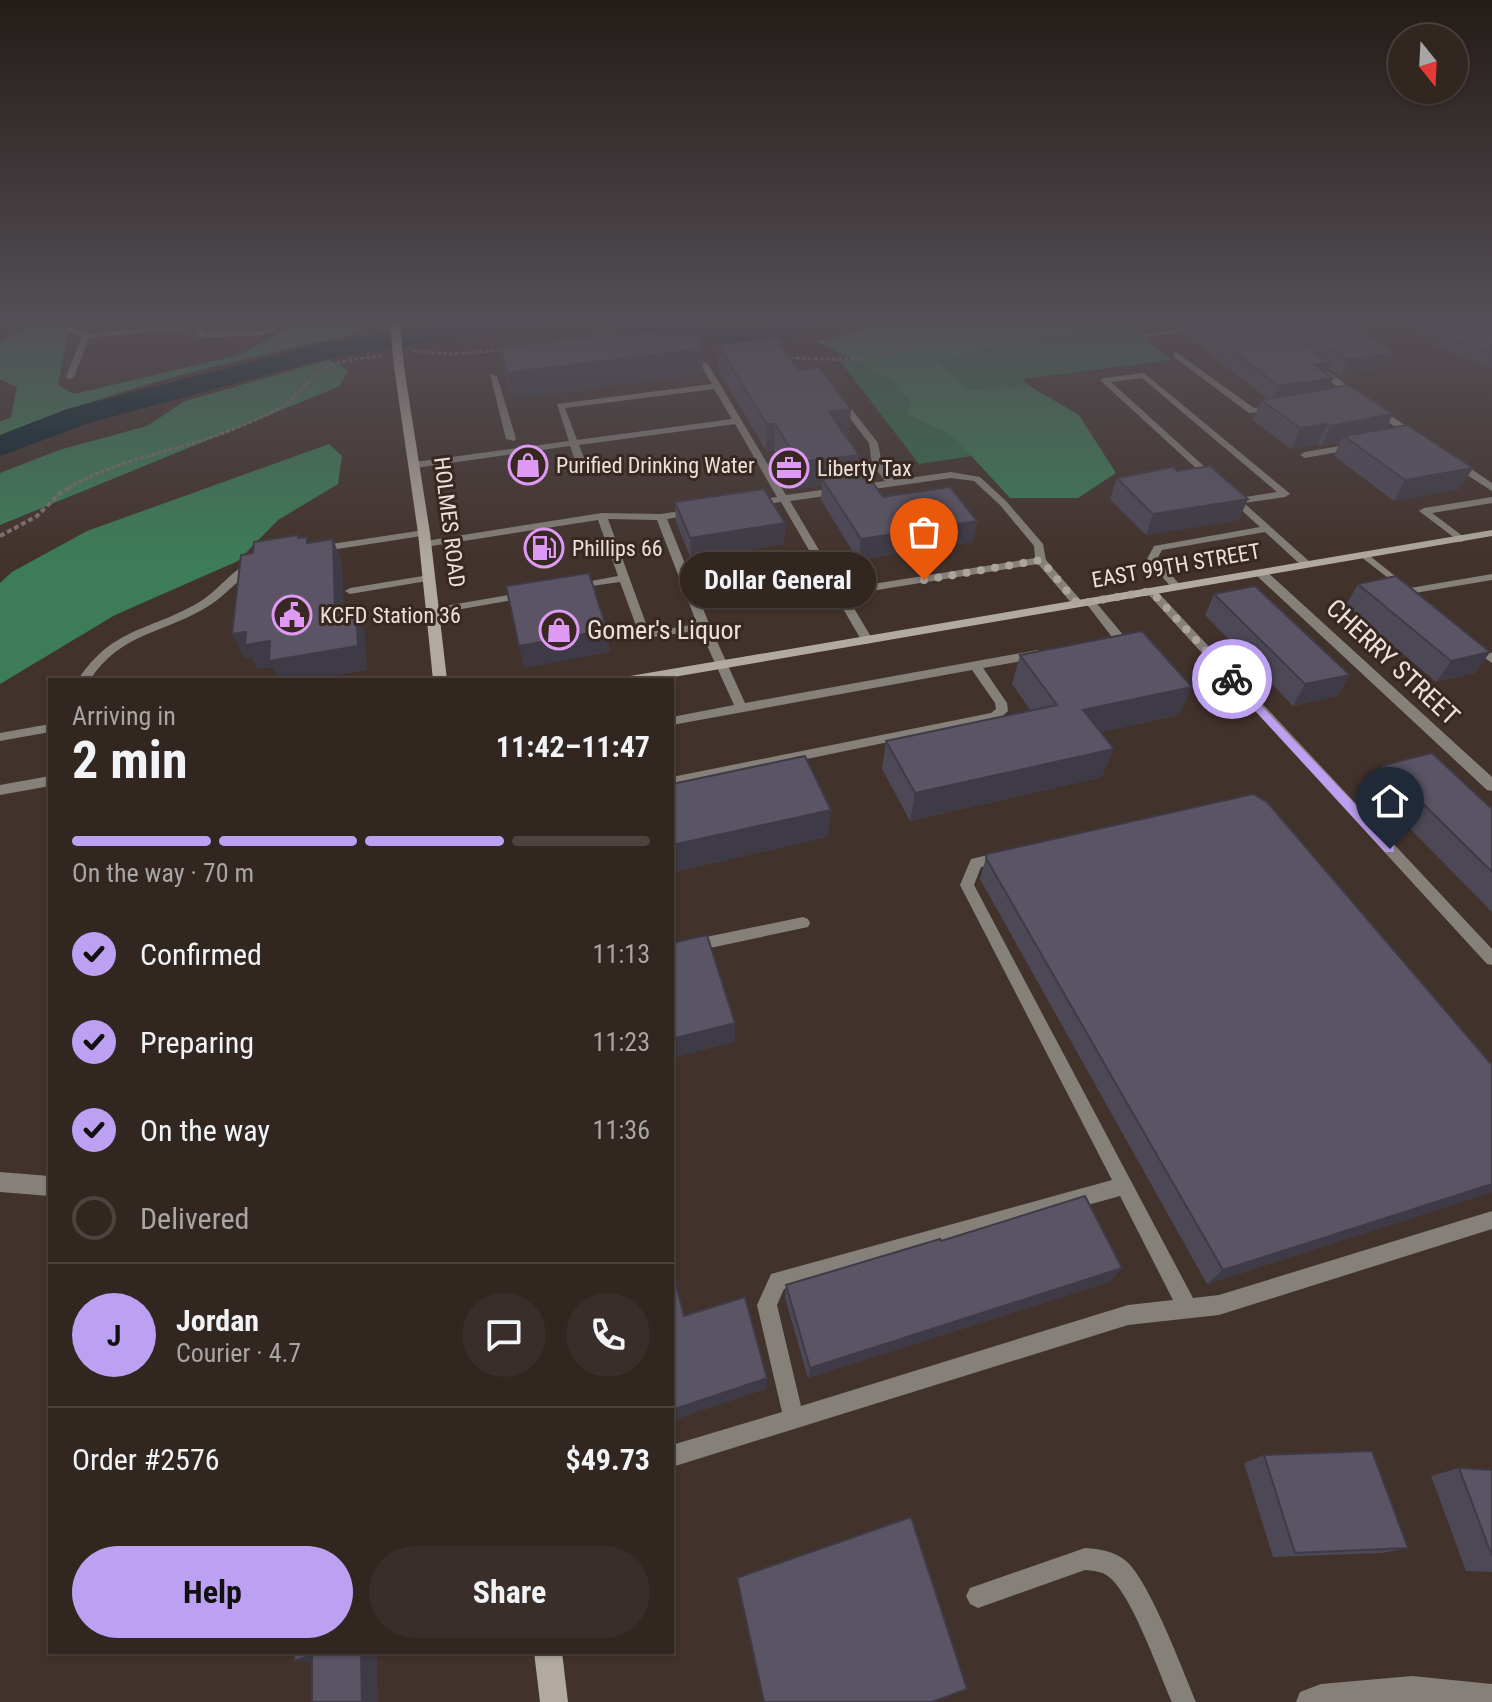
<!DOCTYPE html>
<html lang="en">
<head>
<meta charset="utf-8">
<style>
  body { margin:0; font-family:"Roboto Condensed",sans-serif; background:#3a2e2a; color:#f1f3f6; height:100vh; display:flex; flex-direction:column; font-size:30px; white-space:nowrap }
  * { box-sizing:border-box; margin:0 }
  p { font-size:26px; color:#a8a5a5 }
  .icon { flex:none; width:44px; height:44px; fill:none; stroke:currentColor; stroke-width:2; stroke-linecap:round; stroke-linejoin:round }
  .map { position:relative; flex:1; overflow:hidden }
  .drawer { position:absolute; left:48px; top:678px; width:626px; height:976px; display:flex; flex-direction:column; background:#322621; border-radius:0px; box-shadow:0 2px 6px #0004,0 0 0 2px #4d433f }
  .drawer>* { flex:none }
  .needle { width:52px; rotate:162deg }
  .tools { position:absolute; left:1388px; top:24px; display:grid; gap:16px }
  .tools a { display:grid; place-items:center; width:80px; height:80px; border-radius:50%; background:#322621; box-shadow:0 2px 6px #0004,0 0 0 2px #4d433f; font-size:40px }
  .pin { position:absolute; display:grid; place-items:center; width:68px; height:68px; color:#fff; margin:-82px -34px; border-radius:50% 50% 50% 0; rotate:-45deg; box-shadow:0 0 8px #0007 }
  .pin .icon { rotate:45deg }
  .courier { position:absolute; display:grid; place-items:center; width:80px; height:80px; margin:-40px; border:6px solid #bca0f2; border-radius:50%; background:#fff; color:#222; box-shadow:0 2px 10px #0007 }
  .bubble { position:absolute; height:56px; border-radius:28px; background:#322621; box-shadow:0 2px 6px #0004,0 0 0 2px #4d433f; font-size:26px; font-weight:700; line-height:56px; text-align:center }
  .summary em { font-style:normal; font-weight:700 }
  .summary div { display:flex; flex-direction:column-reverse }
  .summary { display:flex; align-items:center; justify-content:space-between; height:136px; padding:0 24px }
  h1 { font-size:52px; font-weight:700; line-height:60px }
  .bar { display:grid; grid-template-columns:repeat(4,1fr); gap:12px 8px; align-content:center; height:96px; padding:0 24px }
  .bar i { height:10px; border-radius:6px; background:#4d433f }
  .bar .selected { background:#bca0f2 }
  .bar p { grid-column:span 4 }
  .line { display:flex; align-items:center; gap:20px; padding:0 24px; border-top:2px solid #4d433f }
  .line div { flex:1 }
  .round { display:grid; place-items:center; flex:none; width:84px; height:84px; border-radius:42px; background:#3a2e2a }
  ol { padding:0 24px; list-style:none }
  li { display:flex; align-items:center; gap:24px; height:88px }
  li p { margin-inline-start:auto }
  li .icon { padding:8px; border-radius:50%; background:#bca0f2; color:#111; stroke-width:4 }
  li:last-child { color:#a8a5a5 }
  li i { width:44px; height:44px; border:4px solid #4d433f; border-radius:50% }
  .action { display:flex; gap:16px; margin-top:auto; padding:16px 24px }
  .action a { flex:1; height:92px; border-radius:48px; background:#bca0f2; color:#111; font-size:32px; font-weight:700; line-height:92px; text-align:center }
  .action a+a { background:#3a2e2a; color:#f1f3f6 }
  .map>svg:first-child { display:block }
  .green { fill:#336e4c }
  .forest { fill:#3c7d58 }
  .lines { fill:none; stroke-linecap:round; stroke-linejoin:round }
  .river { fill:#08222b; fill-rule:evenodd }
  .path-far1 { stroke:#81736e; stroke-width:3; stroke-dasharray:4 2; stroke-linecap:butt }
  .path { stroke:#81736e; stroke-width:4; stroke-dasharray:5 3; stroke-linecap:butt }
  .lane { fill:#86807a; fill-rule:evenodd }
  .street { fill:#86807a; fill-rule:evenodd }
  .secondary { fill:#b2aaa0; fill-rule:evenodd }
  .secondary-bridge { stroke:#b2aaa0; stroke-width:10 }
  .wall { fill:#4d4856 }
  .shaded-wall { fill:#3f3b46 }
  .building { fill:#5a5464; stroke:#3f3b46; stroke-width:2 }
  .route { fill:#bca0f2 }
  .done { stroke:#afa39e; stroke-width:8; stroke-dasharray:0 14.4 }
  .labels { text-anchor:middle; stroke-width:6; stroke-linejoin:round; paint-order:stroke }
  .far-poi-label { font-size:22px; fill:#eae0dc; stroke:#382822; text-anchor:start }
  .far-street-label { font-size:22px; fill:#eae0dc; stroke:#382822 }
  .poi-label { font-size:26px; fill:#eae0dc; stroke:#382822; text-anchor:start }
  .street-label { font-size:26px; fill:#eae0dc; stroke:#382822 }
</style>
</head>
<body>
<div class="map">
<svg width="1492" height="1702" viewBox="0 0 1492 1702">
  <rect width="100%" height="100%" fill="#42322c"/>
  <path class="green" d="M 1094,323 L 1125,323 L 1171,360 L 1023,379 L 1031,387 L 968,389 L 936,360 Z
    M 852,360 L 893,381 L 910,402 L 906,414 L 953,436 L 972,456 L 919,464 L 840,361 Z"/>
  <path class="forest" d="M 33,323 L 70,323 L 58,385 L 74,394 L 239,355 L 297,323 L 361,323 L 362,333 C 245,357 110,389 0,436 L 0,422 L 11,417 L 17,387 L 0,379 L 0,343 Z
    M 870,323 L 1094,323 L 937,361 L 968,389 L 1031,387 L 1079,415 L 1116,473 L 1078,498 L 1010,498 L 953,436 L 906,414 L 910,402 L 893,381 L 817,341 L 856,333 Z
    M 328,360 L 348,370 L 340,386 L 0,525 L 0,473 L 59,450 L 147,426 L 185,401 Z
    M 329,444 L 342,456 L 338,484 L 278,520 L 238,561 L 115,615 L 0,684 L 0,583 L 12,572 L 87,531 Z"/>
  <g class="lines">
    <path class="river" d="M 450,323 L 547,323 L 544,329 L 534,331 L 454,339 L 329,358 L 89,423 L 0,456 L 0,435 L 67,409 L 327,342 Z
      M 610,323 L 743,327 L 821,323 C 797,359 662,336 623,331 L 613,329 Z"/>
    <path class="path-far1" d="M 413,351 L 452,354 L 506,350
      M 784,358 C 830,358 905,369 932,323
      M 68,488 C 125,455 189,450 248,423 C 262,417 280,409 292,399 C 301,391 308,380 318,372 C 334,360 363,359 383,355"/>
    <path class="path" d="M 0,536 L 37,516 L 59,494 L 72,486"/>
    <path class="lane" d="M 67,323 L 75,323 L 76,329 L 87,334 L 205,323 L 204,333 L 261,331 L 283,323 L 295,323 L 262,335 L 200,338 L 196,336 L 198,327 L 89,338 L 74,377 L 70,379 L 66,377 L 82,337 L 69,332 Z
      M 1217,323 L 1241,323 L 1145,337 L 1141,335 Z
      M 1177,353 L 1254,408 L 1273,405 L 1277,408 L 1273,411 L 1249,413 L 1174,357 L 1174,353 Z
      M 704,362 L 708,364 L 786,495 L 885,481 L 872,464 L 869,443 L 835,399 L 842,397 L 878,443 L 882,464 L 894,480 L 951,472 L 980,477 L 1006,501 L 1043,544 L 1046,560 L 1084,604 L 1078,607 L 1074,606 L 1038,564 L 846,595 L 873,640 L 867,644 L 863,643 L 781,502 L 754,506 L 749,503 L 754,500 L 777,497 L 735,424 L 579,445 L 588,468 L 583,471 L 578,468 L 570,446 L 415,468 L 410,465 L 415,462 L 569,441 L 557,404 L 712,384 L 700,364 ZM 714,389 L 732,419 L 577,440 L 565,408 ZM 951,478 L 974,481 L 1000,505 L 1034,546 L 1035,558 L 842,589 L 790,501 Z
      M 1144,373 L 1288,492 L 1290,494 L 1285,497 L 1244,503 L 1311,563 L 1311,567 L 1303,567 L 1265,532 L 1162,550 L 1157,559 L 1182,587 L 1177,590 L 1173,589 L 1148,561 L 1147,559 L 1154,546 L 1260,527 L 1227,497 L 1227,493 L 1233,493 L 1239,498 L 1277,492 L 1142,378 L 1111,382 L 1217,478 L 1209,480 L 1100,380 L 1104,378 Z
      M 490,374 L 497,376 L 516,439 L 514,441 L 506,439 Z
      M 1356,443 L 1359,444 L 1359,448 L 1305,458 L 1300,455 L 1305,452 Z
      M 1492,497 L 1492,503 L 1432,513 L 1464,537 L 1464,541 L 1460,542 L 1419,511 L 1424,508 Z
      M 694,509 L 697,510 L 697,514 L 667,519 L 710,626 L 745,703 L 1038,650 L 1044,654 L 1038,658 L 983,668 L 1007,703 L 1008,711 L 999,719 L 672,787 L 672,777 L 991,713 L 996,709 L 995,703 L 972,670 L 672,725 L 672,717 L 734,705 L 700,630 L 641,639 L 620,582 L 570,589 L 570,585 L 618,576 L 598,520 L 425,547 L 420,544 L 425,541 L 602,513 L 661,514 ZM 608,519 L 657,520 L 697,624 L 649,632 Z
      M 424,530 L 429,533 L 428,535 L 318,552 L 313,549 L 318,546 Z
      M 1365,552 L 1410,588 L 1492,574 L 1492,580 L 1409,594 L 1361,557 L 1361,553 Z
      M 255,560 L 260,563 L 259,565 C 241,576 228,593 210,605 C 167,633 120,632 90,680 L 78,680 C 113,626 152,631 201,601 C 220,589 233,568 255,560 Z
      M 429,575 L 434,578 L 433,580 L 350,594 L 345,591 L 350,588 Z
      M 1151,588 L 1155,589 L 1492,949 L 1492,965 L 1487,964 L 1147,593 L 1146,591 Z
      M 526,592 L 530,593 L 530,597 L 433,614 L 427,611 L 433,608 Z
      M 1090,599 L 1094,600 L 1124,636 L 1124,642 L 1102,645 L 1102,639 L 1112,637 L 1085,602 Z
      M 1473,640 L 1492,653 L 1492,663 L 1469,647 L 1467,644 Z
      M 50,724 L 50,732 L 0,741 L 0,733 Z
      M 1001,852 L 1006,853 L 1008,857 L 1006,861 L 981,867 L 974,885 L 1193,1298 L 1219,1295 L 1492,1211 L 1492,1229 L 1219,1315 L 1128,1325 L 672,1467 L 672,1445 L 782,1412 L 757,1305 L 771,1274 L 1112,1180 L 960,885 L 971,859 ZM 1120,1196 L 1173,1300 L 1128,1305 L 801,1406 L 777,1305 L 784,1289 Z
      M 803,917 L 808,919 L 810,923 L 808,927 L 672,956 L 672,944 Z
      M 1085,1548 C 1100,1549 1114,1551 1126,1561 C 1149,1580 1183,1671 1196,1702 L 1172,1702 C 1159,1673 1132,1595 1109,1577 C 1102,1571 1094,1571 1085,1570 L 978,1608 L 970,1604 L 966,1596 L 970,1588 Z"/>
    <path class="street" d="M 1312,365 L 1318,365 L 1423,438 L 1414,440 L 1312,369 Z
      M 1450,460 L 1458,460 L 1492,483 L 1492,491 L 1450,464 Z
      M 1261,569 L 1265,570 L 1492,777 L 1492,791 L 1487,790 L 1257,576 L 1255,573 Z
      M 50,776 L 50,786 L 0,795 L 0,785 Z
      M 0,1172 L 50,1176 L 50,1196 L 0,1192 Z
      M 1412,1676 L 1492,1684 L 1492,1702 L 1296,1702 L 1300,1692 L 1321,1684 Z"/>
    <path class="secondary" d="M 399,364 L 404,367 L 430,533 L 447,680 L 433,680 L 418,533 L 394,367 Z
      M 1492,530 L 1492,536 L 656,680 L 623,680 L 630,676 Z
      M 534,1652 L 562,1652 L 568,1702 L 540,1702 Z"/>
    <path class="secondary-bridge" d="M 395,323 L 399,367"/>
  </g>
  <path class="wall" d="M 1170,323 L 1346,323 L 1395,353 L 1387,369 L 1340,376 L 1328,368 L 1326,373 L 1328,388 L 1393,414 L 1386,428 L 1460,489 L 1394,501 L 1334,456 L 1340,442 L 1321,446 L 1318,444 L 1291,449 L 1253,420 L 1261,400 L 1268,399 L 1185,334 L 1188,325 L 1175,327 Z
    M 1404,323 L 1492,323 L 1492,368 L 1435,347 L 1437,342 Z
    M 618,336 L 700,345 L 702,349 L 703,374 L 512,399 L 505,373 L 500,348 Z
    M 718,345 L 849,436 L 846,436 L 857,474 L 883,497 L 977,521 L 972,542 L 858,560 L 821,500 L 822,486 L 798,489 L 774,450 L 766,451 L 719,370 Z
    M 1117,478 L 1239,520 L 1146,535 L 1110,499 Z
    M 675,502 L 785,523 L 784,544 L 691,559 L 676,522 Z
    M 1358,584 L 1490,652 L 1475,673 L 1436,682 L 1346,605 Z
    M 1214,594 L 1350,675 L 1337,696 L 1293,706 L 1205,615 Z
    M 1020,655 L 1179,715 L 1101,732 L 1102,777 L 910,821 L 882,769 L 886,741 L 1031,711 L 1012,684 Z
    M 1384,765 L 1492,809 L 1492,912 L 1369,787 Z
    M 987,854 L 1492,1065 L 1492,1192 L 1207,1284 L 980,879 Z
    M 941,1241 L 1122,1268 L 1109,1282 L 808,1378 L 785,1298 L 786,1285 Z
    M 1264,1455 L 1408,1548 L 1382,1553 L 1273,1557 L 1244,1463 Z
    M 1459,1468 L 1492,1470 L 1492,1572 L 1466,1571 L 1431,1476 Z"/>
  <path class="shaded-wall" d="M 1176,323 L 1188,323 L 1188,325 L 1175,327 Z
    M 699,335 L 700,349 L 702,349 L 703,374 L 512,399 L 507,373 L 696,340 Z
    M 1395,353 L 1387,369 L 1340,376 L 1348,360 Z
    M 1330,362 L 1323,379 L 1314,365 Z
    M 1333,378 L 1326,395 L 1272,402 L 1279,386 Z
    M 851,409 L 849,436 L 827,439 L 829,412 Z
    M 1393,414 L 1383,434 L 1344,436 L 1340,442 L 1321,446 L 1330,426 Z
    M 767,424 L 775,424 L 774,450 L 766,451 Z
    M 1327,424 L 1318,444 L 1291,449 L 1300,428 Z
    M 859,455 L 857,482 L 822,479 L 822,486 L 798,489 L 799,462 Z
    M 1473,468 L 1460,489 L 1394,501 L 1405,480 Z
    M 1248,499 L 1239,520 L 1146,535 L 1153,514 Z
    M 977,521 L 972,542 L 858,560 L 861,539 Z
    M 785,523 L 784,544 L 691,559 L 690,538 Z
    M 333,539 L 342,562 L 345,634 L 335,610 Z
    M 356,607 L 365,631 L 367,670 L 309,680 L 278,680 L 272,667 L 257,669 L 251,657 L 244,658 L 232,634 L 246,632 L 270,641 Z
    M 607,630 L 610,652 L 524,668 L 519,646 Z
    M 1490,652 L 1475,673 L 1436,682 L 1451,661 Z
    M 1350,675 L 1337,696 L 1293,706 L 1305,684 Z
    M 1192,687 L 1179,715 L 1073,738 L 1083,710 Z
    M 1114,749 L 1102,777 L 910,821 L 915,793 Z
    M 831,810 L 828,837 L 672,873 L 672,845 Z
    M 735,1023 L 735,1042 L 672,1058 L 672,1039 Z
    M 1492,1184 L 1492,1192 L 1207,1284 L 1223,1270 Z
    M 1122,1268 L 1109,1282 L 808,1378 L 810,1368 Z
    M 767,1378 L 766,1389 L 674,1420 L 672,1410 Z
    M 361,1652 L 377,1652 L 378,1702 L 362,1702 Z
    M 312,1655 L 313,1662 L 294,1661 Z"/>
  <path class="building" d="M 1197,323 L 1272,323 L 1330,362 L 1314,365 L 1333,378 L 1279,386 Z
    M 1293,323 L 1346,323 L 1395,353 L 1348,360 Z
    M 1432,323 L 1485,323 L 1492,328 L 1492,353 L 1441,335 L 1450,334 Z
    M 641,333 L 699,335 L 696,340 L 702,349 L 507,373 L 500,348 L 617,334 L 618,336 Z
    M 776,338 L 799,370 L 819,367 L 851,409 L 829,412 L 859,455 L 799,462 L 775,424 L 767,424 L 718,345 Z
    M 1349,385 L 1393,414 L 1330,426 L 1327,424 L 1300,428 L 1261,400 Z
    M 1407,425 L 1473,468 L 1405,480 L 1344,436 Z
    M 1210,466 L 1248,499 L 1153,514 L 1117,478 L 1173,467 L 1177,471 Z
    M 866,473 L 883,497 L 950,487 L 977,521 L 861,539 L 822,479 Z
    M 764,489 L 785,523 L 690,538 L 675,502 Z
    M 298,535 L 298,538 L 307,537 L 307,543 L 333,539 L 335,610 L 356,607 L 358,646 L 269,661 L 270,641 L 245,645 L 246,632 L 232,634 L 241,555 L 253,553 L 254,542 Z
    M 589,573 L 607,630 L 519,646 L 506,586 Z
    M 1396,576 L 1490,652 L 1451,661 L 1358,584 Z
    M 1255,586 L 1350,675 L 1305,684 L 1214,594 Z
    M 1142,631 L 1192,687 L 1083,710 L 1114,749 L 915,793 L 886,741 L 1057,705 L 1020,655 Z
    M 1432,753 L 1492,809 L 1492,872 L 1384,765 Z
    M 805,756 L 831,810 L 672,845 L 672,784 Z
    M 1253,794 L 1267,802 L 1492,1065 L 1492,1184 L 1223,1270 L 986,858 L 987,854 Z
    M 707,935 L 735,1023 L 672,1039 L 672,943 Z
    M 1085,1196 L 1122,1268 L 810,1368 L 786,1285 L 940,1239 L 941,1241 Z
    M 676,1284 L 684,1316 L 745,1297 L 767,1378 L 672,1410 L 672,1285 Z
    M 1372,1451 L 1408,1548 L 1295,1553 L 1264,1455 Z
    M 1459,1468 L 1492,1470 L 1492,1556 Z
    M 911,1517 L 967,1689 L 932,1702 L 764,1702 L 737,1578 Z
    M 294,1652 L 361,1652 L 362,1702 L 312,1702 L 312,1655 L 294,1661 Z"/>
  <linearGradient id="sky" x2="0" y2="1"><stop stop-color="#241c18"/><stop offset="0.57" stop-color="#544f56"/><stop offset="1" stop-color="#544f56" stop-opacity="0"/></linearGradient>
  <rect width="1492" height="562" fill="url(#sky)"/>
  <path class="route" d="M 1232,675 L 1394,845 L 1394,852 L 1385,852 L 1228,681 L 1226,679 Z"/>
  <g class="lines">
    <path class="done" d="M 924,580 L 1041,560 L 1078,604 L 1151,591 L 1232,679"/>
  </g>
  <defs>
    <symbol id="shop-ring" viewBox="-11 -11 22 22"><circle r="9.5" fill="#382822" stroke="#dd99f3" stroke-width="1.5"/><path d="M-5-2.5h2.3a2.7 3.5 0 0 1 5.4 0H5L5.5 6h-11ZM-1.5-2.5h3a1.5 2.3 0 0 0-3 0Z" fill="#dd99f3"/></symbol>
    <symbol id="office-ring" viewBox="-11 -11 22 22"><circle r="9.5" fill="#382822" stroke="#dd99f3" stroke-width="1.5"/><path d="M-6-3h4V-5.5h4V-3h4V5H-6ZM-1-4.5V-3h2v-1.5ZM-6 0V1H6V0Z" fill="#dd99f3"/></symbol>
    <symbol id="fuel-ring" viewBox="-11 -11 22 22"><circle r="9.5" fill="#382822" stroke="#dd99f3" stroke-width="1.5"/><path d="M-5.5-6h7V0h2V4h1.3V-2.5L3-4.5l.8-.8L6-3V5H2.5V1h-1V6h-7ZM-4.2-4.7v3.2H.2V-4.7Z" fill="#dd99f3"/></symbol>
    <symbol id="civic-ring" viewBox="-11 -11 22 22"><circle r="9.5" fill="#382822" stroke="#dd99f3" stroke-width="1.5"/><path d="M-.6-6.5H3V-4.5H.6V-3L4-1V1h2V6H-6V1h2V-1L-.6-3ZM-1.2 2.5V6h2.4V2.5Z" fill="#dd99f3"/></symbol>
  </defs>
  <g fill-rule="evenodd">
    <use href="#shop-ring" x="506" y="443" width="44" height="44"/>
    <use href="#office-ring" x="767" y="446" width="44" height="44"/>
    <use href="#fuel-ring" x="522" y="526" width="44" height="44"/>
    <use href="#civic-ring" x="270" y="593" width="44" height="44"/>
    <use href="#shop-ring" x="537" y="608" width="44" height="44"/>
  </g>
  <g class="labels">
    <g class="far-poi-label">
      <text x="556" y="473">Purified Drinking Water</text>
      <text x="817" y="476">Liberty Tax</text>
      <text x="572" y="556">Phillips 66</text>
      <text x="320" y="623">KCFD Station 36</text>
    </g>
    <g class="far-street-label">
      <text transform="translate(450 522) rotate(83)" y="8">HOLMES ROAD</text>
      <text transform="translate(1176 565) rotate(-10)" y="8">EAST 99TH STREET</text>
    </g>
    <g class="poi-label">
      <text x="587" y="639">Gomer's Liquor</text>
    </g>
    <g class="street-label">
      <text transform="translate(1393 662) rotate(43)" y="9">CHERRY STREET</text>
    </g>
  </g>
</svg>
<div class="tools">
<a><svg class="needle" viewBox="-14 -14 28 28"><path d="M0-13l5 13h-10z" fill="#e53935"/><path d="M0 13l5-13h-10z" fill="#a8a5a5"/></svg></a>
</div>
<div class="pin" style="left:924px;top:580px;background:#ea580c"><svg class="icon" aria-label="bag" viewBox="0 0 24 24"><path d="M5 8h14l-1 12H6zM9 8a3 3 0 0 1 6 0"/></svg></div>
<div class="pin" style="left:1390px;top:849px;background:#1f2937"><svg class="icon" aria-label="home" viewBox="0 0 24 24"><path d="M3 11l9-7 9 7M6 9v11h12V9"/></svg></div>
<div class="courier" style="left:1232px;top:679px"><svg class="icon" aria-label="bike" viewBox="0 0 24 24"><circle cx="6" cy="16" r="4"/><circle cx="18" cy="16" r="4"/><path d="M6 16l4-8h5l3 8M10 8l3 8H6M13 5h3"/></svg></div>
<div class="bubble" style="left:680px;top:552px;width:196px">Dollar General</div>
<section class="drawer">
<div class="summary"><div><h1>2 min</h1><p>Arriving in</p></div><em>11:42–11:47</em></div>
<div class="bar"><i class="selected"></i><i class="selected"></i><i class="selected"></i><i></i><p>On the way · 70 m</p></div>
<ol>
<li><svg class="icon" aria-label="check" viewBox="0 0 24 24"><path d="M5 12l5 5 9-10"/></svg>Confirmed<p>11:13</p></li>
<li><svg class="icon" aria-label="check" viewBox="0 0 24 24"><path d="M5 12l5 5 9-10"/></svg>Preparing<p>11:23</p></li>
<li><svg class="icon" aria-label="check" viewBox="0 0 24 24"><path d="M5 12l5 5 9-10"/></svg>On the way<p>11:36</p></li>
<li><i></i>Delivered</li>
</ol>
<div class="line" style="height:144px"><b class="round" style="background:#bca0f2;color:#111">J</b><div><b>Jordan</b><p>Courier · 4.7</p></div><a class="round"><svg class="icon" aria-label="chat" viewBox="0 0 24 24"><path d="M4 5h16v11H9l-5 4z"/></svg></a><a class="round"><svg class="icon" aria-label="phone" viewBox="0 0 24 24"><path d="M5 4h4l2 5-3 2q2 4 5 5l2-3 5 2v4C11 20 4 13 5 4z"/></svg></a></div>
<div class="line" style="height:104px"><div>Order #2576</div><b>$49.73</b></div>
<div class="action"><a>Help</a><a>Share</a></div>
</section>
</div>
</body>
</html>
